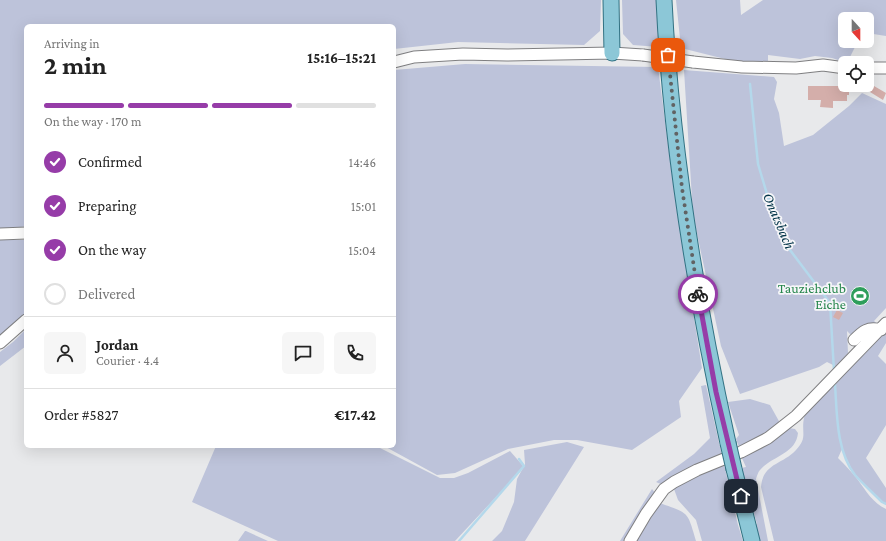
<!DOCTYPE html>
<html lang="en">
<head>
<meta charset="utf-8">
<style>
  body { margin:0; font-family:"Crimson Pro",serif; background:#f6f6f6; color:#222; height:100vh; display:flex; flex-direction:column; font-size:15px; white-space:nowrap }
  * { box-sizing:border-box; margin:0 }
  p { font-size:13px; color:#767676 }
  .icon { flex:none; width:22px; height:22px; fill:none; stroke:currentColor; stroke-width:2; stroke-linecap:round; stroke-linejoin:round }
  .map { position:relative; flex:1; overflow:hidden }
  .details { position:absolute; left:24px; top:24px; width:372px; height:424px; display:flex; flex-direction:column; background:#fff; border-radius:6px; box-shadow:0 4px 16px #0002 }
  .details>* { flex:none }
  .needle { width:26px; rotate:159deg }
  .fabs { position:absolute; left:838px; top:12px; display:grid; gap:8px }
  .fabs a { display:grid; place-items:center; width:36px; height:36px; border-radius:6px; background:#fff; box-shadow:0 4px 16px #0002; font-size:20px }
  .pin { position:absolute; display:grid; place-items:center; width:34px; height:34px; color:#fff; margin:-17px; border-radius:8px; box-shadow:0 2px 6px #0006 }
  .courier { position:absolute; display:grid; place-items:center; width:40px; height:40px; margin:-20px; border:3px solid #963ca8; border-radius:50%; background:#fff; color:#222; box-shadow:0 1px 5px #0007 }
  .summary em { font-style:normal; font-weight:700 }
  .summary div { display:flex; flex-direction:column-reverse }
  .summary { display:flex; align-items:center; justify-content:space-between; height:68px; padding:0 20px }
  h1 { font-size:26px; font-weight:700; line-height:30px }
  .bar { display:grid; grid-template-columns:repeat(4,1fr); gap:6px 4px; align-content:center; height:48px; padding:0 20px }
  .bar i { height:5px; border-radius:3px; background:#e0e0e0 }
  .bar .on { background:#963ca8 }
  .bar p { grid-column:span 4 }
  .line { display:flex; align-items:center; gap:10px; padding:0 20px; border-top:1px solid #e0e0e0 }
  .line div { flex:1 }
  .round { display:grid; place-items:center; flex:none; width:42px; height:42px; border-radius:6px; background:#f6f6f6 }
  ol { padding:0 20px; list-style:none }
  li { display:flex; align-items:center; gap:12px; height:44px }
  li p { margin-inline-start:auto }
  li .icon { padding:4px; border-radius:50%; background:#963ca8; color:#fff; stroke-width:4 }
  li:last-child { color:#767676 }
  li i { width:22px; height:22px; border:2px solid #e0e0e0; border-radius:50% }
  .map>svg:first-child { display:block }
  .green { fill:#bdc3da }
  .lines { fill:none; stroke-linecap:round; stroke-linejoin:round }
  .stream { stroke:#b4d8eb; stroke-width:2.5 }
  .building { fill:#d4aeaa }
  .minor-casing { stroke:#7f7f81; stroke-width:13 }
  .major-casing { stroke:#327283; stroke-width:17 }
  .minor { stroke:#fff; stroke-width:11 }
  .major { stroke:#8cc7d7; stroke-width:15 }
  .minor-bridge-casing { stroke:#7f7f81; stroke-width:13; stroke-linecap:butt }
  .major-bridge-casing { stroke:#327283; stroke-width:17; stroke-linecap:butt }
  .minor-bridge { stroke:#fff; stroke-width:11 }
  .major-bridge { stroke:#8cc7d7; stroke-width:15 }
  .done { stroke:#616263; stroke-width:4; stroke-dasharray:0 7.2 }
  .route { stroke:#963ca8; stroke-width:5 }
  .labels { text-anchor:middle; stroke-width:3.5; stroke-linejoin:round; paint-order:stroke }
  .leisure-label { font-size:14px; fill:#27864d; stroke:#f6f6f9; text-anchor:end }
  .water-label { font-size:15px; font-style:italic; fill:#06374b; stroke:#f6f6f9 }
</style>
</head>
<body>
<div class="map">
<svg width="886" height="541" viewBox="0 0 886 541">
  <rect width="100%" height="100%" fill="#e8e9eb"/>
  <path class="green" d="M 0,0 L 601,0 L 600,31 L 584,45 L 458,42 L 394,49 L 394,26 L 26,26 L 26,226 L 0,231 Z
    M 622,0 L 656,0 L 659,47 L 633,45 L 623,34 Z
    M 676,0 L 740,0 L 741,15 L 763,0 L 886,0 L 886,36 L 867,33 L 867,19 L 845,19 L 845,41 L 858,41 L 847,63 L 832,58 L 815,56 L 800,59 L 768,55 L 768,65 L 733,61 L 681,48 Z
    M 465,64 L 658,67 L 676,205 L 702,368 L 679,401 L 681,417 L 632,450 L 577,440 L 554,440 L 508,449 L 455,473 L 437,475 L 384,446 L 394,446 L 394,70 Z
    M 684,70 L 774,77 L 777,82 L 774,99 L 779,113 L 784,146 L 813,135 L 849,106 L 862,93 L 886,104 L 886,308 L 874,321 L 882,328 L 854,338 L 847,331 L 848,353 L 837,367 L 827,362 L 819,367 L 740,394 L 721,346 L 693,215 Z
    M 0,240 L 26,240 L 26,314 L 0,337 Z
    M 26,329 L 26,346 L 0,366 L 0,352 L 13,342 Z
    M 886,329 L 886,343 L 878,356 L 886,364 L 886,425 L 866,458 L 886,488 L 886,504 L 882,502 L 854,474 L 842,449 L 838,458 C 845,465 852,472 858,480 C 866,491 873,503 886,509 L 886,541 L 774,541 L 761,487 C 763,463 782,465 796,450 C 808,437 801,433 804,418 C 805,413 809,408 811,404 Z
    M 706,385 L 722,456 L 663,485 L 656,482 L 694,454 L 710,438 L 701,386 Z
    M 750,399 L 770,405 L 780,423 L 765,436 L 739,447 L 736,439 L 739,435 L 728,402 Z
    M 789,428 L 795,429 L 798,433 C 796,454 772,456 760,470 C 758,472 757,476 756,479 L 768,541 L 758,541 L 754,523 L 757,524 L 741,468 L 746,467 L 741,456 Z
    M 567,442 L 584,447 L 525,541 L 492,541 L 502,531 L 514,502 L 517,479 L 523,468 L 455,541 L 278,541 L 192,502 L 216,446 L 376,446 L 440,478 L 454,478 L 468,473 L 510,451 L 524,467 L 525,464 L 524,450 Z
    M 724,464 L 738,525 L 743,541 L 702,541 L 696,520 L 678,500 L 674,489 L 682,482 Z
    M 652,489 L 656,494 L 628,541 L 620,541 Z
    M 660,503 C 689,514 687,510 696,541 L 636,541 Z
    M 245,531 L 246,531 L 268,541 L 238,541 Z"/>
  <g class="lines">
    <path class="stream" d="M 750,84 L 758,164 L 773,214 L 790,250 L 830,303 L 834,371
      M 835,384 C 837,413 836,451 855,475 C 863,484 873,493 882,502 L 886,504
      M 459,541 L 524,466 L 519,459"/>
  </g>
  <path class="building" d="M 808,86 L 849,86 L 849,95 L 847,95 L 847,101 L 833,101 L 833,108 L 820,107 L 821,100 L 808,100 Z
    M 874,86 L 886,93 L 883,100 L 870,92 Z
    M 837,310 L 843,313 L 839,320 L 833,317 Z"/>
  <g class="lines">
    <defs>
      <path id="minor" d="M 394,62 L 414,57 L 463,54 L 507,55 L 612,53 L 643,55
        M 693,62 L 742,67 L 796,68 L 823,65 L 845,68
        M 867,68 L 886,68
        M 0,234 L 26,233
        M 854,340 C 862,332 868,326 881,330
        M 0,343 L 26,320
        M 630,541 L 646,514 L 664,489 L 674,482 L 697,470 L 741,452 L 768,438 L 796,416 L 886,323"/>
      <path id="major" d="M 611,0 L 612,53
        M 664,0 C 671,149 696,298 728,443
        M 734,469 L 752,541"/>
    </defs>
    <use href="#minor" class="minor-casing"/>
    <use href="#major" class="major-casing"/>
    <use href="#minor" class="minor"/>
    <use href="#major" class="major"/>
    <defs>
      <path id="minor-bridge" d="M 643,55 L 693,62"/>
      <path id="major-bridge" d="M 728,443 L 734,469"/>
    </defs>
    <use href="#minor-bridge" class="minor-bridge-casing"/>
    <use href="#major-bridge" class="major-bridge-casing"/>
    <use href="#minor-bridge" class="minor-bridge"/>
    <use href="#major-bridge" class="major-bridge"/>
  </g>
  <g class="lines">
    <path class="done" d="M 668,55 L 682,188 L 698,294"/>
    <path class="route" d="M 698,294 L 716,392 L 741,496"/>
  </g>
  <defs>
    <symbol id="stadium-disc" viewBox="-11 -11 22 22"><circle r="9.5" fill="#2e9e5b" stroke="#f6f6f9"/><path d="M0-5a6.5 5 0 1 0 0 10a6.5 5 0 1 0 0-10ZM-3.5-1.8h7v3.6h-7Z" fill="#fff"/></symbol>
  </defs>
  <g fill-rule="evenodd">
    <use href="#stadium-disc" x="849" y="285" width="22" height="22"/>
  </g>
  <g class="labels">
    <g class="leisure-label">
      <text x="846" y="293">Tauziehclub<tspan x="846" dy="16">Eiche</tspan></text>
    </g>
    <g class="water-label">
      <text transform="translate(779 221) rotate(67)" y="5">Onatsbach</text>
    </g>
  </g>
</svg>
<div class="fabs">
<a><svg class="needle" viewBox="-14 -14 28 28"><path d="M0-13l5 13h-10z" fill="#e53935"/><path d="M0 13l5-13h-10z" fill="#767676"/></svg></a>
<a><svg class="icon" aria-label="locate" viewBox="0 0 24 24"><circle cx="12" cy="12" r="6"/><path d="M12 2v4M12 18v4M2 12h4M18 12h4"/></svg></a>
</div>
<div class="pin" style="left:668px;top:55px;background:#ea580c"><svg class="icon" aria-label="bag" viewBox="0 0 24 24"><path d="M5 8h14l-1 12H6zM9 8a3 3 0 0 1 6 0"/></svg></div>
<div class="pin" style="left:741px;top:496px;background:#1f2937"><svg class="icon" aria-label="home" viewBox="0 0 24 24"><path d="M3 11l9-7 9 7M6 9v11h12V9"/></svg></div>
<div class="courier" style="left:698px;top:294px"><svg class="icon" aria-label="bike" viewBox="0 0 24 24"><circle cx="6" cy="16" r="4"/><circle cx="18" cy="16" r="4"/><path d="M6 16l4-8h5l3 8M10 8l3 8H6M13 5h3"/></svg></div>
<section class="details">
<div class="summary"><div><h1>2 min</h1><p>Arriving in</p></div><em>15:16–15:21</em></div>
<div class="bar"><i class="on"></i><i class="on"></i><i class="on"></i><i></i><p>On the way · 170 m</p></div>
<ol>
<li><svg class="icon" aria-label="check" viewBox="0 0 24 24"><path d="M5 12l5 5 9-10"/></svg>Confirmed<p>14:46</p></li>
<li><svg class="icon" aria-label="check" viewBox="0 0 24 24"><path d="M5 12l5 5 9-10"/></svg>Preparing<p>15:01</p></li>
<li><svg class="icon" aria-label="check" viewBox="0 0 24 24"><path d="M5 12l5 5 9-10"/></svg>On the way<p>15:04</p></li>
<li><i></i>Delivered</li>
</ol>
<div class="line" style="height:72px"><a class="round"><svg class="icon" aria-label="person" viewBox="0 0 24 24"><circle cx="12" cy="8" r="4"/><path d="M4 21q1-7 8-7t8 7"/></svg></a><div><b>Jordan</b><p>Courier · 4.4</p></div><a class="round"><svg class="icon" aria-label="chat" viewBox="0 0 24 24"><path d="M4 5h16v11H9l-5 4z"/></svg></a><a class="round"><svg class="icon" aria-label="phone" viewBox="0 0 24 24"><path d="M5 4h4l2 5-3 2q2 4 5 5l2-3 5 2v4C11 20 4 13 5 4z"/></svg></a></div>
<div class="line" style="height:52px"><div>Order #5827</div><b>€17.42</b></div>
</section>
</div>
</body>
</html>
